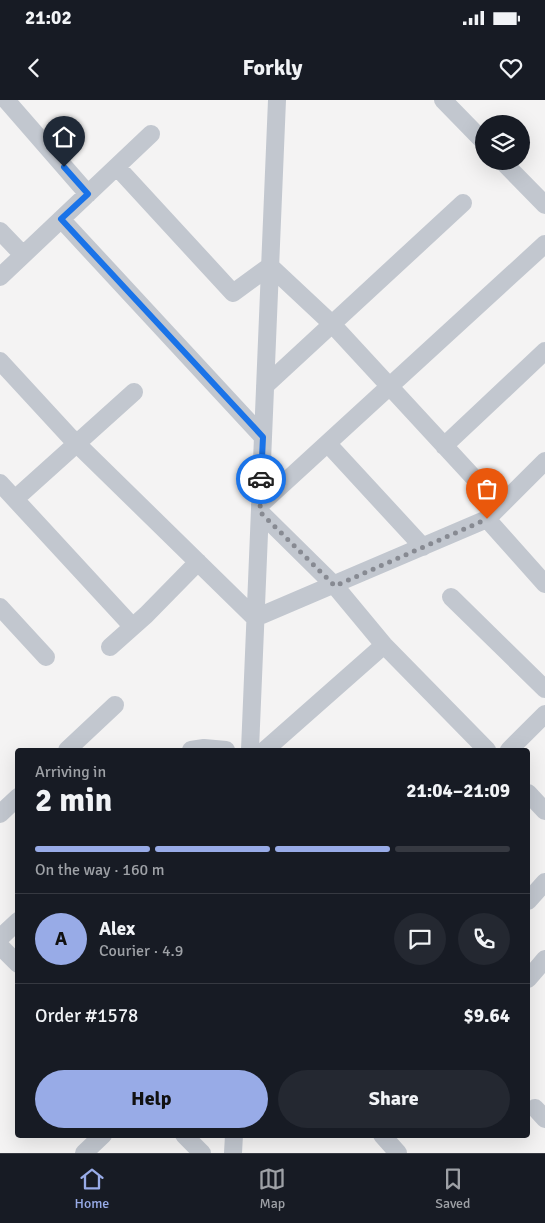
<!DOCTYPE html>
<html lang="en">
<head>
<meta charset="utf-8">
<style>
  body { margin:0; font-family:Signika,sans-serif; background:#242831; color:#f1f3f6; height:100vh; display:flex; flex-direction:column; font-size:19px; white-space:nowrap }
  * { box-sizing:border-box; margin:0 }
  p { font-size:16px; color:#9ea1a6 }
  .icon { flex:none; width:28px; height:28px; fill:none; stroke:currentColor; stroke-width:2; stroke-linecap:round; stroke-linejoin:round }
  .map { position:relative; flex:1; overflow:hidden }
  .side { position:absolute; left:15px; top:648px; width:515px; height:390px; display:flex; flex-direction:column; background:#171b24; border-radius:5px; box-shadow:0 5px 20px #0002 }
  .side>* { flex:none }
  .fabs { position:absolute; left:475px; top:15px; display:grid; gap:10px }
  .fabs a { display:grid; place-items:center; width:55px; height:55px; border-radius:50%; background:#171b24; box-shadow:0 5px 20px #0002; font-size:25px }
  .pin { position:absolute; display:grid; place-items:center; width:42px; height:42px; color:#fff; margin:-51px -21px; border-radius:50% 50% 50% 0; rotate:-45deg; box-shadow:0 0 5px #0007 }
  .pin .icon { rotate:45deg }
  .courier { position:absolute; display:grid; place-items:center; width:50px; height:50px; margin:-25px; border:4px solid #1a73e8; border-radius:50%; background:#fff; color:#222; box-shadow:0 1px 6px #0007 }
  .head em { font-style:normal; font-weight:700 }
  .head div { display:flex; flex-direction:column-reverse }
  .head { display:flex; align-items:center; justify-content:space-between; height:85px; padding:0 20px }
  h1 { font-size:32px; font-weight:700; line-height:38px }
  .bar { display:grid; grid-template-columns:repeat(4,1fr); gap:8px 5px; align-content:center; height:60px; padding:0 20px }
  .bar i { height:6px; border-radius:4px; background:#363941 }
  .bar .current { background:#98abe7 }
  .bar p { grid-column:span 4 }
  .line { display:flex; align-items:center; gap:12px; padding:0 20px; border-top:1px solid #363941 }
  .line div { flex:1 }
  .round { display:grid; place-items:center; flex:none; width:52px; height:52px; border-radius:26px; background:#242831 }
  .primary-button { display:flex; gap:10px; margin-top:auto; padding:10px 20px }
  .primary-button a { flex:1; height:58px; border-radius:30px; background:#98abe7; color:#111; font-size:20px; font-weight:700; line-height:58px; text-align:center }
  .primary-button a+a { background:#242831; color:#f1f3f6 }
  .status { display:flex; justify-content:space-between; align-items:center; height:35px; padding:0 25px; background:#171b24; direction:ltr }
  .status svg { height:14px; fill:currentColor }
  header { display:flex; justify-content:space-between; align-items:center; height:65px; padding:0 20px; background:#171b24; font-size:22px; font-weight:700 }
  .tab-bar { display:flex; justify-content:space-around; align-items:center; height:70px; border-top:1px solid #363941; background:#171b24; font-size:14px; color:#9ea1a6 }
  .tab-bar a { display:grid; justify-items:center; gap:2px }
  .tab-bar .current { color:#98abe7 }
  .map>svg:first-child { display:block }
  .lines { fill:none; stroke-linecap:round; stroke-linejoin:round }
  .minor { stroke:#c2c7cf; stroke-width:18 }
  .done { stroke:#878a92; stroke-width:5; stroke-dasharray:0 9 }
  .route { stroke:#1a73e8; stroke-width:6 }
</style>
</head>
<body>
<div class="status"><b>21:02</b><svg viewBox="0 0 49 12"><path d="M0 12V9h3v3zM5 12V6h3v6zM10 12V3h3v9zM15 12V0h3v12zM26 1h20v11H26zM47 4h2v5h-2z"/></svg></div>
<header><svg class="icon" aria-label="back" viewBox="0 0 24 24"><path d="M15 5l-7 7 7 7"/></svg>Forkly<svg class="icon" aria-label="heart" viewBox="0 0 24 24"><path d="M12 20l-8-8c-3-5 5-10 8-4 3-6 11-1 8 4z"/></svg></header>
<div class="map">
<svg width="545" height="1053" viewBox="0 0 545 1053">
  <rect width="100%" height="100%" fill="#f4f3f3"/>
  <g class="lines">
    <path class="minor" d="M 6,0 L 88,94
      M 443,0 L 484,42
      M 502,61 L 545,105
      M 117,67 L 233,193 L 270,166 L 332,224 L 500,406
      M 61,119 L 263,337
      M 0,131 L 23,155
      M 0,177 L 151,34
      M 0,261 L 70,337 L 255,518 L 487,419 L 545,361
      M 265,286 L 463,103
      M 328,344 L 423,447
      M 444,346 L 545,251
      M 0,383 L 132,526
      M 15,399 L 134,292
      M 260,405 L 545,144
      M 260,412 L 335,486 L 384,545 L 487,650
      M 487,419 L 545,484
      M 451,497 L 545,589
      M 0,507 L 46,557
      M 110,547 L 146,515 L 198,462
      M 67,650 L 115,605
      M 191,650 L 204,648 L 226,650
      M 250,650 L 277,0
      M 265,650 L 384,545
      M 509,650 L 545,614
      M 528,693 L 545,711
      M 0,714 L 18,697
      M 528,801 L 545,782
      M 0,838 L 18,821
      M 0,846 L 18,864
      M 528,879 L 545,859
      M 535,1008 L 545,1019
      M 184,1035 L 202,1053
      M 382,1035 L 398,1053
      M 84,1053 L 103,1035
      M 233,1053 L 234,1035"/>
  </g>
  <g class="lines">
    <path class="done" d="M 261,379 L 260,412 L 335,486 L 487,419"/>
    <path class="route" d="M 64,67 L 88,94 L 61,119 L 263,337 L 261,379"/>
  </g>
</svg>
<div class="fabs">
<a><svg class="icon" aria-label="layers" viewBox="0 0 24 24"><path d="M12 4l9 5-9 5-9-5zM3 14l9 5 9-5"/></svg></a>
</div>
<div class="pin" style="left:487px;top:419px;background:#ea580c"><svg class="icon" aria-label="bag" viewBox="0 0 24 24"><path d="M5 8h14l-1 12H6zM9 8a3 3 0 0 1 6 0"/></svg></div>
<div class="pin" style="left:64px;top:67px;background:#1f2937"><svg class="icon" aria-label="home" viewBox="0 0 24 24"><path d="M3 11l9-7 9 7M6 9v11h12V9"/></svg></div>
<div class="courier" style="left:261px;top:379px"><svg class="icon" aria-label="car" viewBox="0 0 24 24"><path d="M5 17H2v-5l4-1 3-4h7l3 4 3 1v5h-3M9 17h6M6 11h13"/><circle cx="7" cy="17" r="2"/><circle cx="17" cy="17" r="2"/></svg></div>
<section class="side">
<div class="head"><div><h1>2 min</h1><p>Arriving in</p></div><em>21:04–21:09</em></div>
<div class="bar"><i class="current"></i><i class="current"></i><i class="current"></i><i></i><p>On the way · 160 m</p></div>
<div class="line" style="height:90px"><b class="round" style="background:#98abe7;color:#111">A</b><div><b>Alex</b><p>Courier · 4.9</p></div><a class="round"><svg class="icon" aria-label="chat" viewBox="0 0 24 24"><path d="M4 5h16v11H9l-5 4z"/></svg></a><a class="round"><svg class="icon" aria-label="phone" viewBox="0 0 24 24"><path d="M5 4h4l2 5-3 2q2 4 5 5l2-3 5 2v4C11 20 4 13 5 4z"/></svg></a></div>
<div class="line" style="height:65px"><div>Order #1578</div><b>$9.64</b></div>
<div class="primary-button"><a>Help</a><a>Share</a></div>
</section>
</div>
<nav class="tab-bar">
<a class="current"><svg class="icon" aria-label="home" viewBox="0 0 24 24"><path d="M3 11l9-7 9 7M6 9v11h12V9"/></svg>Home</a>
<a><svg class="icon" aria-label="map" viewBox="0 0 24 24"><path d="M3 6l6-2 6 2 6-2v14l-6 2-6-2-6 2zM9 4v14M15 6v14"/></svg>Map</a>
<a><svg class="icon" aria-label="saved" viewBox="0 0 24 24"><path d="M7 4h10v16l-5-4-5 4z"/></svg>Saved</a>
</nav>
</body>
</html>
